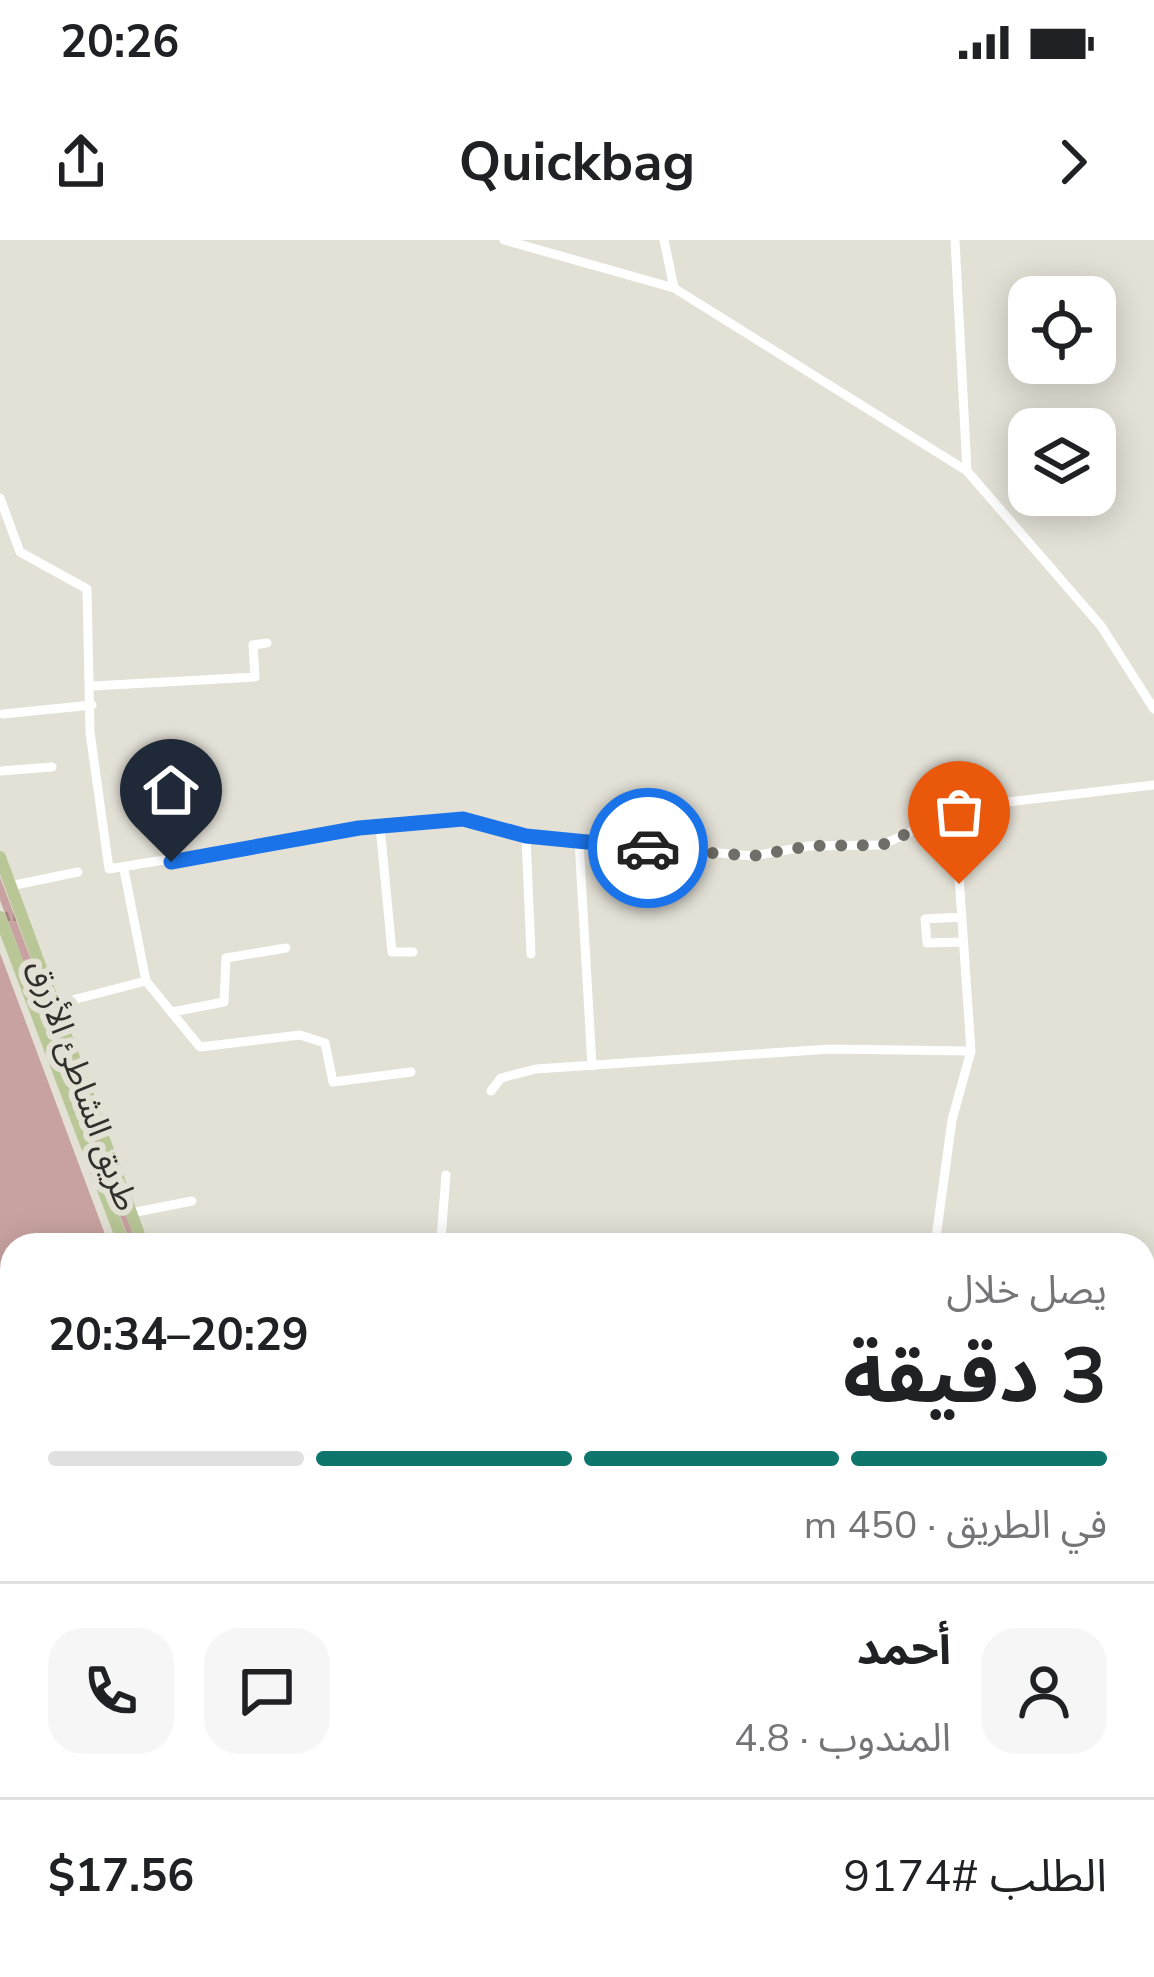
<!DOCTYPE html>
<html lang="ar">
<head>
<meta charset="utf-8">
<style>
  body { margin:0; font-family:"Nunito Sans","Noto Sans Arabic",sans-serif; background:#f6f6f6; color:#202124; direction:rtl; height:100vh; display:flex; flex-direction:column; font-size:45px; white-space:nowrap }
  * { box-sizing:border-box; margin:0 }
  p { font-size:39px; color:#757577 }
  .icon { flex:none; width:66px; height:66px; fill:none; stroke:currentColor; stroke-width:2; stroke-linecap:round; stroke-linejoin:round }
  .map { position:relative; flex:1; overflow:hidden; direction:ltr }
  .details { position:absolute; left:0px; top:993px; width:1155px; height:744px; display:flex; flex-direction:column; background:#fff; border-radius:36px 36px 0 0; box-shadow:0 6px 30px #0003; direction:rtl }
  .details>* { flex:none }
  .controls { position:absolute; left:1008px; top:36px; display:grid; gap:24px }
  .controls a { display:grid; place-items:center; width:108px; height:108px; border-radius:24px; background:#fff; box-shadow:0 6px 30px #0003; font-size:60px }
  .pin { position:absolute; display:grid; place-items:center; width:102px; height:102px; color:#fff; margin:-123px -51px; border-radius:50% 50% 50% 0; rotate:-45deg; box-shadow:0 0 12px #0007 }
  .pin .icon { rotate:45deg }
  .courier { position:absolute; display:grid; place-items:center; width:120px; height:120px; margin:-60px; border:9px solid #1a73e8; border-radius:50%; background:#fff; color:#222; box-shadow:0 3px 15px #0007 }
  .summary em { font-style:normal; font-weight:700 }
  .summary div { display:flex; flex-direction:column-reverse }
  .summary { display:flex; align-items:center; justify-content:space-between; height:204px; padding:0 48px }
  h1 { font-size:78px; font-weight:700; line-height:90px }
  .bar { display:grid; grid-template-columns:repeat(4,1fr); gap:18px 12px; align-content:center; height:144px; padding:0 48px }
  .bar i { height:15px; border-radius:9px; background:#e0e0e0 }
  .bar .selected { background:#0f766e }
  .bar p { grid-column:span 4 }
  .line { display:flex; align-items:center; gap:30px; padding:0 48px; border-top:3px solid #e0e0e0 }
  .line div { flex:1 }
  .round { display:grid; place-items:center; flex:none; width:126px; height:126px; border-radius:36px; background:#f6f6f6 }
  .status { display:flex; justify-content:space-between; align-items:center; height:84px; padding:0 60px; background:#fff; direction:ltr }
  .status svg { height:33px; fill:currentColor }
  header { display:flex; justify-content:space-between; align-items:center; height:156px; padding:0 48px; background:#fff; font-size:54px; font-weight:700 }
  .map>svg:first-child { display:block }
  .grass { fill:url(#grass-tufts) }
  .pitch { fill:#c8a2a0 }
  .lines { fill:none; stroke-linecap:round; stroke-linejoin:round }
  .minor { stroke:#fff; stroke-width:9 }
  .major { stroke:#b9c797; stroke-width:12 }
  .done { stroke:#706e68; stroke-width:12; stroke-dasharray:0 21.6 }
  .route { stroke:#1a73e8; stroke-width:15 }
  .labels { text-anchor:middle; stroke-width:12; stroke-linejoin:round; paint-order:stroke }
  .street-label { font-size:33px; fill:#32302d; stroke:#e3e0d6 }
</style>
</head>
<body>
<div class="status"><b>20:26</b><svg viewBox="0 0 49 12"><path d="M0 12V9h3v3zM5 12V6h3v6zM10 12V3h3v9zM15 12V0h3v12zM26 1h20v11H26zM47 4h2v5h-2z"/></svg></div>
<header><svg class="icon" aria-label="forward" viewBox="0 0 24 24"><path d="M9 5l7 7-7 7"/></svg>Quickbag<svg class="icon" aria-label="share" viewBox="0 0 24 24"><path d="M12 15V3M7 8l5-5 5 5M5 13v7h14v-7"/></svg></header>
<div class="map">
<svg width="1154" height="1737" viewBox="0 0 1154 1737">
  <defs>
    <pattern id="grass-tufts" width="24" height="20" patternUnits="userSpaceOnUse" patternTransform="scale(3)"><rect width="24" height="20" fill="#c8a2a0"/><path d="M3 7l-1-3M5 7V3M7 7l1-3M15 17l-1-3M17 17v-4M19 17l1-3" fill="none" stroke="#a38483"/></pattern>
  </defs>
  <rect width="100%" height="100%" fill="#e3e0d6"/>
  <path class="grass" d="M 0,637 L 138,1005 L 131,1005 L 0,660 Z"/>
  <path class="pitch" d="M 0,713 L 109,1005 L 12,1005 L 12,1725 L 417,1725 L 425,1737 L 0,1737 Z"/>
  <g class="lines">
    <path class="minor" d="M 504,0 L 674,48 L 967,231 L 1101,386 L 1154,469
      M 664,0 L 674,48
      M 955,0 L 967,231
      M 0,258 L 20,312 L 87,349 L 90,492 L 109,629 L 359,588 L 463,579 L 526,596 L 753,616 L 809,606 L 882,605 L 936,580 L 998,563 L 1154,545
      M 93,446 L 255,437 L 253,405 L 267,403
      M 3,474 L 92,465
      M 0,531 L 52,527
      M 380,586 L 392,712 L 413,712
      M 526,596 L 531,714
      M 579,601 L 592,826
      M 10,646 L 78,632
      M 962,677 L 925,679 L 927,703 L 963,702
      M 146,741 L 200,807 L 300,795 L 325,803 L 333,842 L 411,832
      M 53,765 L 146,741 L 124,630
      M 172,772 L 224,762 L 226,718 L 286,708
      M 491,851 L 501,838 L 536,829 L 830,809 L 971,811
      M 131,973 L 192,961
      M 406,1005 L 441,999 L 446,935
      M 935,1005 L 952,880 L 971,811 L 955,578
      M 962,1737 L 964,1725"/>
    <path class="major" d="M 0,617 L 143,1005
      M 0,677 L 124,1005
      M 1143,1716 L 1154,1711
      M 436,1725 L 444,1737
      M 461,1725 L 469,1737
      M 1095,1737 L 1122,1725
      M 1140,1737 L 1154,1731"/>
  </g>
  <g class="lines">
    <path class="done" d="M 648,608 L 753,616 L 809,606 L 882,605 L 936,580 L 955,578 L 959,644"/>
    <path class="route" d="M 171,622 L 359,588 L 463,579 L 526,596 L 648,608"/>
  </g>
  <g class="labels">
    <g class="street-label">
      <text transform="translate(84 845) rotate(70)" y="12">طريق الشاطئ الأزرق</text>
    </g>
  </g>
</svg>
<div class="controls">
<a><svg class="icon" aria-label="locate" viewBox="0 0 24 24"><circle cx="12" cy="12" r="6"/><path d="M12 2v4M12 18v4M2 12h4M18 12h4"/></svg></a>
<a><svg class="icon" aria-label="layers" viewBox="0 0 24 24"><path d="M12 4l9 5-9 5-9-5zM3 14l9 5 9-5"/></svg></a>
</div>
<div class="pin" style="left:959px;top:644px;background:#ea580c"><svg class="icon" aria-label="bag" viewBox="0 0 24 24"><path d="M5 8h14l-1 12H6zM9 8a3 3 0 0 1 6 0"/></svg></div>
<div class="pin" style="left:171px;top:622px;background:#1f2937"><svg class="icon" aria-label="home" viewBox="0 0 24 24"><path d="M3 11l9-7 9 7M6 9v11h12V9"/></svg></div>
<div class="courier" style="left:648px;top:608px"><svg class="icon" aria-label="car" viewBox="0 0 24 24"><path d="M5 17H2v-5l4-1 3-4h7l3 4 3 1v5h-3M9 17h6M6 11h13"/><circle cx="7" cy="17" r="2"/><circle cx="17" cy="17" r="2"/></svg></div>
<section class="details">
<div class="summary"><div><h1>3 دقيقة</h1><p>يصل خلال</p></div><em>20:29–20:34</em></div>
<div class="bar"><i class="selected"></i><i class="selected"></i><i class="selected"></i><i></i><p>في الطريق · 450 m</p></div>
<div class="line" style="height:216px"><a class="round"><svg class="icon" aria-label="person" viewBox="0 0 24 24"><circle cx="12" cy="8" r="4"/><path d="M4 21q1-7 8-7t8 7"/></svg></a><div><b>أحمد</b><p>المندوب · 4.8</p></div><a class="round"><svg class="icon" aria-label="chat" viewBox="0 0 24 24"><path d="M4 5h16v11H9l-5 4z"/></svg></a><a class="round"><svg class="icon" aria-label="phone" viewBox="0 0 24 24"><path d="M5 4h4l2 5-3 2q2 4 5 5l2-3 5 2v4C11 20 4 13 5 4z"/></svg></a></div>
<div class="line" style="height:156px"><div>الطلب #9174</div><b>$17.56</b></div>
</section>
</div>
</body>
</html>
